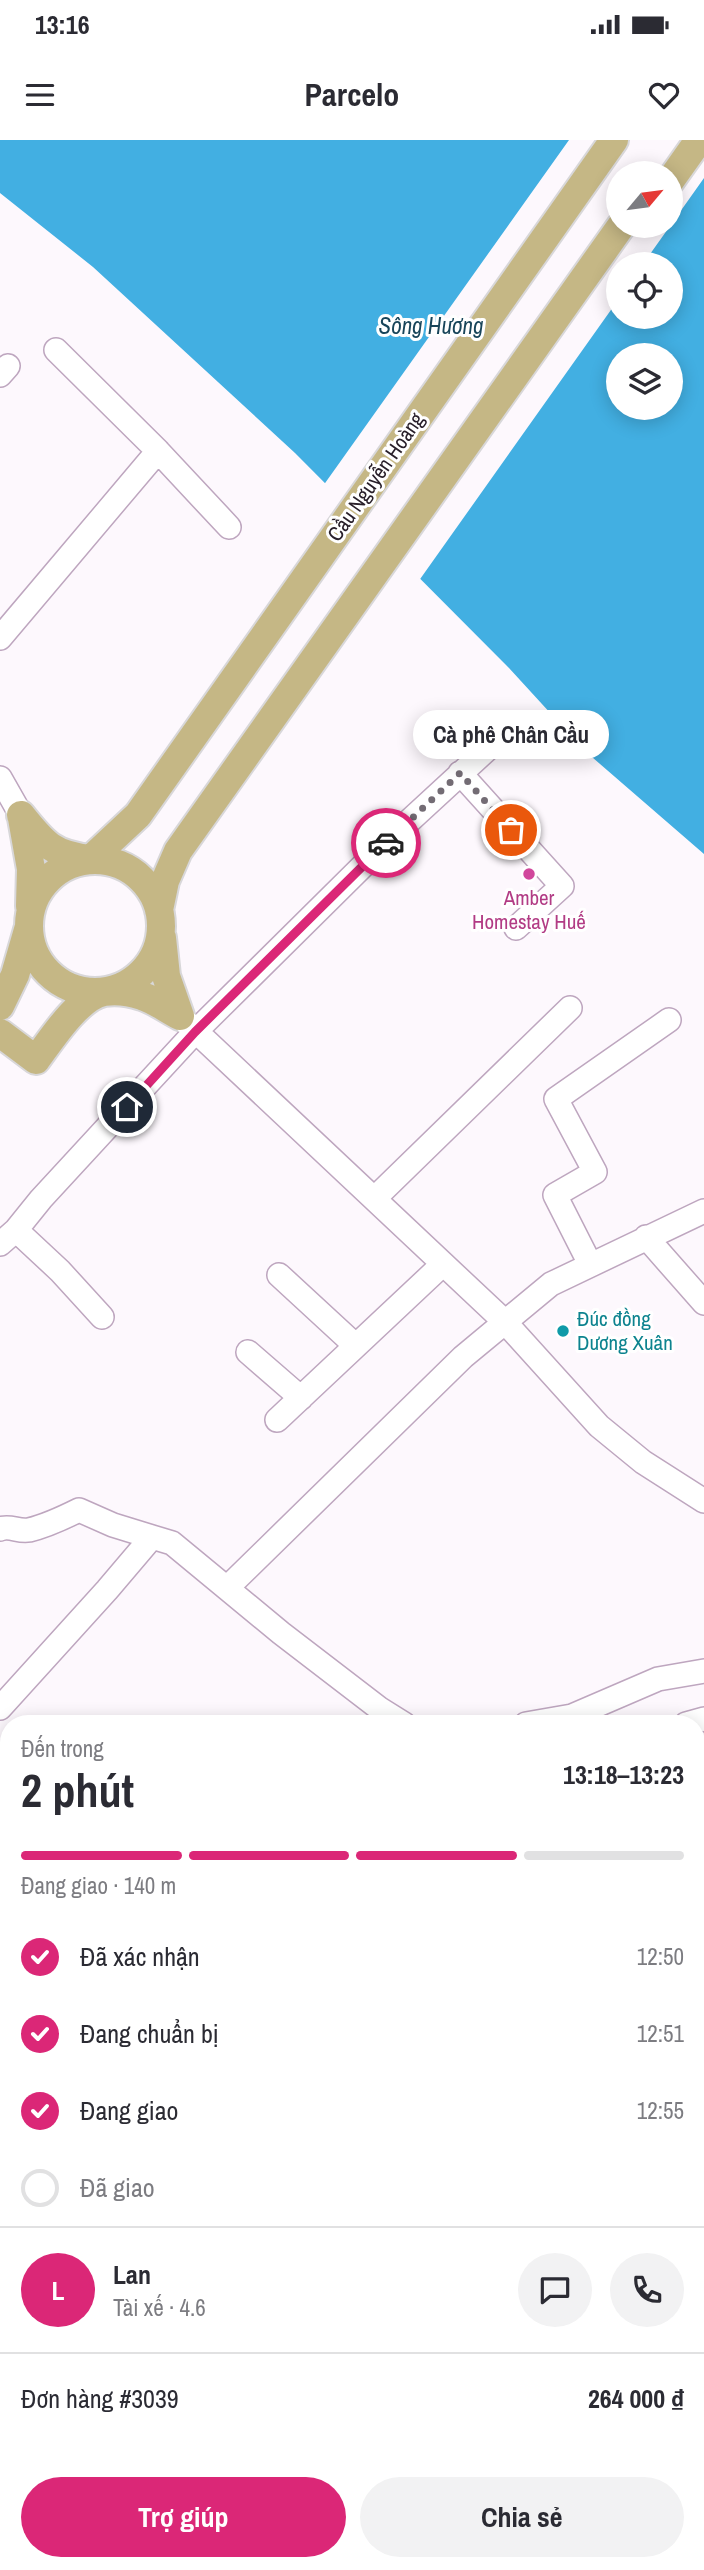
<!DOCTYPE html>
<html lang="vi">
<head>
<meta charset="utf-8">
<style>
  body { margin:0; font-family:"Archivo Narrow",sans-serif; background:#f2f2f3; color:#2b2b33; height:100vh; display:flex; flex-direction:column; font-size:26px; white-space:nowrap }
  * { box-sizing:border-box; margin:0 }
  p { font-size:23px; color:#7c7c81 }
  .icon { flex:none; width:38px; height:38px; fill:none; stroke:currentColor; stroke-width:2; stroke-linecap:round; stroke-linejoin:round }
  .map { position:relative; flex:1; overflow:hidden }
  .sheet { position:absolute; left:0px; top:1575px; width:705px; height:856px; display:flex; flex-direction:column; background:#fff; border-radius:28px 28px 0 0; box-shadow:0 4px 18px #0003 }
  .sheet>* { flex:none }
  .needle { width:46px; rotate:61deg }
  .buttons { position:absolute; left:606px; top:21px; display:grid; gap:14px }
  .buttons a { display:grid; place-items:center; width:77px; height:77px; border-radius:50%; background:#fff; box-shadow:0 4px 18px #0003; font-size:35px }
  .pin { position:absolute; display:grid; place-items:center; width:60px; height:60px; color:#fff; margin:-30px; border:4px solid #fff; border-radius:50%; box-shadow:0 2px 7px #0007 }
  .courier { position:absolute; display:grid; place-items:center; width:70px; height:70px; margin:-35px; border:5px solid #db2777; border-radius:50%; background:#fff; color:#222; box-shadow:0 2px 9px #0007 }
  .bubble { position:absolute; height:49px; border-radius:24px; background:#fff; box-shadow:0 4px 18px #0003; font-size:23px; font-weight:700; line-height:49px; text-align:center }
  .headline em { font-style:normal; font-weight:700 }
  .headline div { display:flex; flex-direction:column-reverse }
  .headline { display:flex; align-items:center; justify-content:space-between; height:119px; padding:0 21px }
  h1 { font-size:46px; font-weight:700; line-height:52px }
  .bar { display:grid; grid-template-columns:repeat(4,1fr); gap:10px 7px; align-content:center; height:84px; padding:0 21px }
  .bar i { height:9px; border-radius:5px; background:#e1e1e2 }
  .bar .selected { background:#db2777 }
  .bar p { grid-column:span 4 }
  .line { display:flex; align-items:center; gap:18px; padding:0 21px; border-top:2px solid #e1e1e2 }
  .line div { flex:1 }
  .round { display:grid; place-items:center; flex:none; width:74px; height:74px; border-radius:37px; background:#f2f2f3 }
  ol { padding:0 21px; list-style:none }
  li { display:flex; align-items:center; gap:21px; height:77px }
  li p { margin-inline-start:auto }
  li .icon { padding:7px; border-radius:50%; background:#db2777; color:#fff; stroke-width:4 }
  li:last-child { color:#7c7c81 }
  li i { width:38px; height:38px; border:4px solid #e1e1e2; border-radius:50% }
  .primary-button { display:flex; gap:14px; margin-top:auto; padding:14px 21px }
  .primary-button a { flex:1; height:80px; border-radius:42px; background:#db2777; color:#fff; font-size:28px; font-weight:700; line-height:80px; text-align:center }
  .primary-button a+a { background:#f2f2f3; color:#2b2b33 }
  .status { display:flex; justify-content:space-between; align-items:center; height:49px; padding:0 35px; background:#fff; direction:ltr }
  .status svg { height:19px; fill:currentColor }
  header { display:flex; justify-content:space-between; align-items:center; height:91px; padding:0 21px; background:#fff; font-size:32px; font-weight:700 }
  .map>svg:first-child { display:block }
  .water { fill:#42afe2; fill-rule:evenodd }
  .pier { fill:#fdf8fd }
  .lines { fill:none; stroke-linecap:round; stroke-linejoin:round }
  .minor-casing { stroke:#bea6bf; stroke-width:26 }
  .major-casing { stroke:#d8d7d9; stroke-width:32 }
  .minor { stroke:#fff; stroke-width:23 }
  .major { stroke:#c5b785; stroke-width:28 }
  .done { stroke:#736c74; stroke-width:7; stroke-dasharray:0 12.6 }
  .route { stroke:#db2777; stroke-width:9 }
  .hotel-dot { fill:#d1479c; stroke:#fff; stroke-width:2.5 }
  .culture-dot { fill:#0f9aa8; stroke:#fff; stroke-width:2.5 }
  .labels { text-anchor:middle; stroke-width:6; stroke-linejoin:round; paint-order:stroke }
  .street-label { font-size:21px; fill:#29202a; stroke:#fff }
  .hotel-label { font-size:21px; fill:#b23c85; stroke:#fff }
  .culture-label { font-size:21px; fill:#0d838f; stroke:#fff; text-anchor:start }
  .water-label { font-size:23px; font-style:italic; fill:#18455a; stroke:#fff }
</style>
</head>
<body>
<div class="status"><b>13:16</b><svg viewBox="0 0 49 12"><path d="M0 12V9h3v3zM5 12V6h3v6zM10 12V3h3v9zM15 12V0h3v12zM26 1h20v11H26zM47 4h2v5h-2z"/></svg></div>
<header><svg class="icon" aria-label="menu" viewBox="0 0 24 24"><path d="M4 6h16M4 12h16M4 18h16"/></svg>Parcelo<svg class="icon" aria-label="heart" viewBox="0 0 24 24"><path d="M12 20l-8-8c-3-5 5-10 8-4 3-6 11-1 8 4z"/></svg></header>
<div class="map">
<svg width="704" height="2430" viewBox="0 0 704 2430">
  <rect width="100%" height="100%" fill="#fdf8fd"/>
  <path class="water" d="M 0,0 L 704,0 L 704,714 L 585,611 L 509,528 L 295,313 L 93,127 L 0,53 ZM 618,33 L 670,33 L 670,86 L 618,86 ZM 618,124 L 670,124 L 670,177 L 618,177 ZM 618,215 L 670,215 L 670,268 L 618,268 Z"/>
  <path class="pier" d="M 569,0 L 704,0 L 704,38 L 670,86 L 670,33 L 618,33 L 618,86 L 670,86 L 643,124 L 618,124 L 618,160 L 418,442 L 323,346 Z"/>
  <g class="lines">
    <defs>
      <path id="minor" d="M 56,210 L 158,311 L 229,387
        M 0,235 L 8,226
        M 0,498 L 158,311
        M 460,633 L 562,746 L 516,788
        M 0,638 L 21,675
        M 186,882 L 504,1181 L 599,1286 L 643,1322 L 704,1361
        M 375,1058 L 570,868
        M 16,1090 L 60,1131 L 102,1177
        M 646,1097 L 704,1163
        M 0,1104 L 16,1090 L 41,1059 L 195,892 L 394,695 L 507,591
        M 590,1124 L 555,1055 L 595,1032 L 556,959 L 669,880
        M 279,1135 L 356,1206
        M 248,1212 L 301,1258
        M 277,1280 L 442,1125
        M 0,1389 C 10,1385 18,1392 29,1390 C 46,1386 63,1378 79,1370 L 113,1385 L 152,1397
        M 227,1448 L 463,1217 L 551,1144 L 704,1071
        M 0,1568 L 107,1450 L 152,1397 L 172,1403 L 281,1493 L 380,1569 L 404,1584
        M 526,1584 L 572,1576 L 658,1539 L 704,1531
        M 686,1584 L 704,1579
        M 696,1707 L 704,1701
        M 0,1726 L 9,1755
        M 696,1833 L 704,1841
        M 0,1936 L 9,1948
        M 696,1959 L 704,1953
        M 696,2026 L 704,2035
        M 696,2124 L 704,2115
        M 0,2175 L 9,2178
        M 696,2401 L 704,2410
        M 0,2423 L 9,2421
        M 657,2430 L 666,2422"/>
      <path id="major" d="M 670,41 L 699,0
        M 21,675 C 44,704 53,715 91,719 L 138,675 L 614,0
        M 22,678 L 31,729 L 30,766
        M29 786a66 66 0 1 1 132 0a66 66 0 1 1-132 0Z
        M 159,770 L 165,741 L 178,711 L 621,86
        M 162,798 L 166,836 L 180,876
        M 0,866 L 15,835 L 28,790
        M 0,893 L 36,920 C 51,900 78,857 104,852 C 117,850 130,852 142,856 C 155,860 168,870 180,876"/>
    </defs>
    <use href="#minor" class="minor-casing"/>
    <use href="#major" class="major-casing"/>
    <use href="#minor" class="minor"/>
    <use href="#major" class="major"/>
  </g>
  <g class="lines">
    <path class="done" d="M 386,703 L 460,633 L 511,690"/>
    <path class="route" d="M 127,967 L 195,892 L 386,703"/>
  </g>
  <circle class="hotel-dot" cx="529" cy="734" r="7"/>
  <circle class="culture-dot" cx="563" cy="1191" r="7"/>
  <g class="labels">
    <g class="street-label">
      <text transform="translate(376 337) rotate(-55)" y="7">Cầu Nguyễn Hoàng</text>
    </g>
    <g class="hotel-label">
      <text x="529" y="765">Amber<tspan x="529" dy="24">Homestay Huế</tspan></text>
    </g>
    <g class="culture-label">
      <text x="577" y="1186">Đúc đồng<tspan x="577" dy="24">Dương Xuân</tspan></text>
    </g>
    <g class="water-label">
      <text x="431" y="194">Sông Hương</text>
    </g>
  </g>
</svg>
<div class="buttons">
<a><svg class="needle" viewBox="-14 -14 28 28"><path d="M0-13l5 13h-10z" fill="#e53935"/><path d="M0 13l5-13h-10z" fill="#7c7c81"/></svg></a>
<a><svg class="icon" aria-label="locate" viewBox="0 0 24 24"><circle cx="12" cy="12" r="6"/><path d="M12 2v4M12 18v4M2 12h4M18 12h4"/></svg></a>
<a><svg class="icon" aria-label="layers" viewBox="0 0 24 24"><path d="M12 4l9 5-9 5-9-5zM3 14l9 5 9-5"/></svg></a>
</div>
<div class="pin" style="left:511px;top:690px;background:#ea580c"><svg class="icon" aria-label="bag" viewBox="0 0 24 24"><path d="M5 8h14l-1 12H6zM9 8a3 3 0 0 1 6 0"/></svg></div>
<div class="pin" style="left:127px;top:967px;background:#1f2937"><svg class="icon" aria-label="home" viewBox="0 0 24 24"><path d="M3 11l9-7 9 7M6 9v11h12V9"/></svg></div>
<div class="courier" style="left:386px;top:703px"><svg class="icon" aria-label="car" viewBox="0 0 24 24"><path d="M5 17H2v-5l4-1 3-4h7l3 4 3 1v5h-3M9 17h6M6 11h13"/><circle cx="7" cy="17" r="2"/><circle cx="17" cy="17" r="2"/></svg></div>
<div class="bubble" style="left:413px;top:570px;width:196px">Cà phê Chân Cầu</div>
<section class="sheet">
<div class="headline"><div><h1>2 phút</h1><p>Đến trong</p></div><em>13:18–13:23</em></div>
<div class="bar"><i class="selected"></i><i class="selected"></i><i class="selected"></i><i></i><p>Đang giao · 140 m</p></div>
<ol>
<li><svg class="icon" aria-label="check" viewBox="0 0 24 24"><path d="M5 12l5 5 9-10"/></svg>Đã xác nhận<p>12:50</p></li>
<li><svg class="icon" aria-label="check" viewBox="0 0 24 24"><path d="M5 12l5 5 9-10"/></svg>Đang chuẩn bị<p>12:51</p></li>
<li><svg class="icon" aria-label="check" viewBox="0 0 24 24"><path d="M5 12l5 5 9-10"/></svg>Đang giao<p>12:55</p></li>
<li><i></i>Đã giao</li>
</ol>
<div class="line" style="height:126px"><b class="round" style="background:#db2777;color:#fff">L</b><div><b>Lan</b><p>Tài xế · 4.6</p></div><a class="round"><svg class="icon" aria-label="chat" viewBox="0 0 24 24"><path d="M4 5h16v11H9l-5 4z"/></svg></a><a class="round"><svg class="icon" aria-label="phone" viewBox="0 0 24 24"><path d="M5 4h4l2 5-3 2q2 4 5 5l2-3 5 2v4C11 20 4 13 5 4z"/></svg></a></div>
<div class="line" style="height:91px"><div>Đơn hàng #3039</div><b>264 000 ₫</b></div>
<div class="primary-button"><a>Trợ giúp</a><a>Chia sẻ</a></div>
</section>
</div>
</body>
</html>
